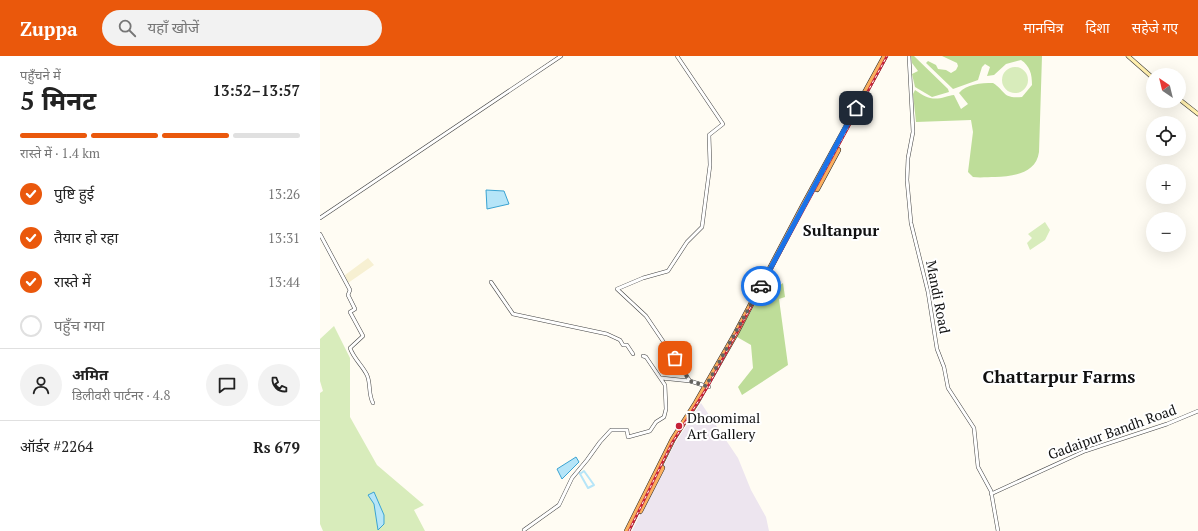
<!DOCTYPE html>
<html lang="hi">
<head>
<meta charset="utf-8">
<style>
  body { margin:0; font-family:"PT Serif","Noto Sans Devanagari",serif; background:#f2f2f2; color:#222; height:100vh; display:flex; flex-direction:column; font-size:15px; white-space:nowrap }
  * { box-sizing:border-box; margin:0 }
  p { font-size:13px; color:#767676 }
  .icon { flex:none; width:22px; height:22px; fill:none; stroke:currentColor; stroke-width:2; stroke-linecap:round; stroke-linejoin:round }
  .map { position:relative; flex:1; overflow:hidden }
  .sheet { display:flex; flex-direction:column; background:#fff; width:320px }
  .sheet>* { flex:none }
  .needle { width:26px; rotate:325deg }
  .tools { position:absolute; left:826px; top:12px; display:grid; gap:8px }
  .tools a { display:grid; place-items:center; width:40px; height:40px; border-radius:50%; background:#fff; box-shadow:0 4px 16px #0002; font-size:20px }
  .pin { position:absolute; display:grid; place-items:center; width:34px; height:34px; color:#fff; margin:-17px; border-radius:8px; box-shadow:0 2px 6px #0006 }
  .courier { position:absolute; display:grid; place-items:center; width:40px; height:40px; margin:-20px; border:3px solid #1a73e8; border-radius:50%; background:#fff; color:#222; box-shadow:0 1px 5px #0007 }
  .summary em { font-style:normal; font-weight:700 }
  .summary div { display:flex; flex-direction:column-reverse }
  .summary { display:flex; align-items:center; justify-content:space-between; height:68px; padding:0 20px }
  h1 { font-size:26px; font-weight:700; line-height:30px }
  .bar { display:grid; grid-template-columns:repeat(4,1fr); gap:6px 4px; align-content:center; height:48px; padding:0 20px }
  .bar i { height:5px; border-radius:3px; background:#e0e0e0 }
  .bar .on { background:#ea580c }
  .bar p { grid-column:span 4 }
  .line { display:flex; align-items:center; gap:10px; padding:0 20px; border-top:1px solid #e0e0e0 }
  .line div { flex:1 }
  .round { display:grid; place-items:center; flex:none; width:42px; height:42px; border-radius:21px; background:#f2f2f2 }
  ol { padding:0 20px; list-style:none }
  li { display:flex; align-items:center; gap:12px; height:44px }
  li p { margin-inline-start:auto }
  li .icon { padding:4px; border-radius:50%; background:#ea580c; color:#fff; stroke-width:4 }
  li:last-child { color:#767676 }
  li i { width:22px; height:22px; border:2px solid #e0e0e0; border-radius:50% }
  header { display:flex; align-items:center; gap:24px; box-sizing:border-box; height:56px; padding:0 20px; background:#ea580c; color:#fff }
  header strong { font-size:19px }
  nav { display:flex; gap:22px; margin-inline-start:auto; font-size:14px }
  .search { width:280px; height:36px; background:#f2f2f2; display:flex; align-items:center; gap:10px; box-sizing:border-box; padding:0 14px; border-radius:22px; color:#767676; font-size:15px }
  main { display:flex; flex:1; min-height:0 }
  .map>svg:first-child { display:block }
  .industrial { fill:#ede5ef }
  .farmland { fill:#f7f0d2 }
  .green { fill:#d8ecbb }
  .forest { fill:#bedd99 }
  .water { fill:#b6e5f8; stroke:#3aa3d2 }
  .lines { fill:none; stroke-linecap:round; stroke-linejoin:round }
  .canal { stroke:#b6e5f8; stroke-width:2 }
  .tertiary-casing { stroke:#434343; stroke-width:4 }
  .secondary-casing { stroke:#323232; stroke-width:4.5 }
  .trunk-casing { stroke:#212121; stroke-width:6 }
  .tertiary { stroke:#fff; stroke-width:3 }
  .secondary { stroke:#ffefae; stroke-width:3.5 }
  .trunk { stroke:#faaf5f; stroke-width:5 }
  .rail-casing { stroke:#c62238; stroke-width:2.5 }
  .rail { stroke:#fff; stroke-width:1; stroke-dasharray:3; stroke-linecap:butt }
  .done { stroke:#64635f; stroke-width:4; stroke-dasharray:0 7.2 }
  .route { stroke:#1a73e8; stroke-width:5 }
  .poi-dot { fill:#c62238; stroke:#fff; stroke-width:1.5 }
  .labels { text-anchor:middle; stroke-width:4; stroke-linejoin:round; paint-order:stroke }
  .street-label { font-size:14px; fill:#101010; stroke:#fff }
  .poi-label { font-size:14px; fill:#101010; stroke:#fff; text-anchor:start }
  .quarter-label { font-size:16px; font-weight:bold; fill:#101010; stroke:#fff }
  .district-label { font-size:18px; font-weight:bold; fill:#101010; stroke:#fff }
</style>
</head>
<body>
<header>
<strong>Zuppa</strong>
<div class="search"><svg class="icon" aria-label="search" viewBox="0 0 24 24"><circle cx="10" cy="10" r="6"/><path d="M15 15l6 6"/></svg>यहाँ खोजें</div>
<nav><a>मानचित्र</a><a>दिशा</a><a>सहेजे गए</a></nav>
</header>
<main>
<section class="sheet">
<div class="summary"><div><h1>5 मिनट</h1><p>पहुँचने में</p></div><em>13:52–13:57</em></div>
<div class="bar"><i class="on"></i><i class="on"></i><i class="on"></i><i></i><p>रास्ते में · 1.4 km</p></div>
<ol>
<li><svg class="icon" aria-label="check" viewBox="0 0 24 24"><path d="M5 12l5 5 9-10"/></svg>पुष्टि हुई<p>13:26</p></li>
<li><svg class="icon" aria-label="check" viewBox="0 0 24 24"><path d="M5 12l5 5 9-10"/></svg>तैयार हो रहा<p>13:31</p></li>
<li><svg class="icon" aria-label="check" viewBox="0 0 24 24"><path d="M5 12l5 5 9-10"/></svg>रास्ते में<p>13:44</p></li>
<li><i></i>पहुँच गया</li>
</ol>
<div class="line" style="height:72px"><a class="round"><svg class="icon" aria-label="person" viewBox="0 0 24 24"><circle cx="12" cy="8" r="4"/><path d="M4 21q1-7 8-7t8 7"/></svg></a><div><b>अमित</b><p>डिलीवरी पार्टनर · 4.8</p></div><a class="round"><svg class="icon" aria-label="chat" viewBox="0 0 24 24"><path d="M4 5h16v11H9l-5 4z"/></svg></a><a class="round"><svg class="icon" aria-label="phone" viewBox="0 0 24 24"><path d="M5 4h4l2 5-3 2q2 4 5 5l2-3 5 2v4C11 20 4 13 5 4z"/></svg></a></div>
<div class="line" style="height:52px"><div>ऑर्डर #2264</div><b>Rs 679</b></div>
</section>
<div class="map">
<svg width="878" height="475" viewBox="0 0 878 475">
  <rect width="100%" height="100%" fill="#fffcf3"/>
  <path class="industrial" d="M 381,347 L 418,402 L 431,434 L 446,461 L 449,475 L 312,475 L 354,389 Z"/>
  <path class="farmland" d="M 48,202 L 54,209 L 28,227 L 25,219 Z"/>
  <path class="green" d="M682 24a13 13 0 1 1 26 0a13 13 0 1 1-26 0Z
    M 725,166 L 730,174 L 725,184 L 710,194 L 707,187 L 712,182 L 708,178 Z
    M 14,270 L 30,302 L 30,361 L 57,409 L 104,449 L 94,454 L 105,475 L 3,475 L 0,468 L 0,337 L 3,335 L 0,325 L 0,283 Z"/>
  <path class="forest" d="M 591,0 L 594,0 L 628,33 L 629,36 L 612,41 L 595,31 L 592,18 L 598,15 L 592,7 Z
    M 622,0 L 722,0 L 719,96 C 716,118 693,120 675,121 C 668,121 660,122 653,121 L 648,116 L 653,76 L 651,64 L 596,66 L 593,38 L 595,34 C 605,41 612,45 625,41 C 629,40 631,39 634,39 L 641,53 L 648,48 L 639,37 C 646,28 661,27 673,27 C 686,35 682,43 702,41 L 712,29 C 712,18 710,10 701,4 L 686,8 L 674,19 L 667,20 L 670,11 L 665,8 L 662,11 L 658,24 L 633,33 L 606,7 L 608,5 L 616,9 L 618,13 L 626,14 L 631,17 L 636,14 L 638,10 L 637,7 Z
    M 463,227 L 465,241 L 459,243 L 468,309 L 422,339 L 418,331 L 433,312 L 431,289 L 417,281 L 436,246 Z"/>
  <path class="water" d="M 166,134 L 184,135 L 189,148 L 167,153 Z
    M 256,401 L 259,406 L 242,423 L 237,413 Z
    M 54,436 L 64,459 L 64,468 L 58,474 L 54,448 L 48,439 Z"/>
  <g class="lines">
    <path class="canal" d="M 264,415 L 274,429 L 268,432 L 259,416 L 260,418 Z"/>
    <defs>
      <path id="tertiary" d="M 357,0 L 403,68 L 389,79 L 390,109 L 382,171 L 367,186 L 348,215 L 323,222 L 297,233 L 326,260 L 370,325
        M 589,0 L 593,76 L 588,102 L 587,124 L 591,167 L 608,236 L 617,293 L 624,311 L 628,332 L 654,372 L 658,411 L 671,435 L 678,475
        M 0,162 L 241,0
        M 0,178 L 30,234 L 28,239 L 35,253 L 30,256 L 43,280 L 30,292 C 34,303 42,309 47,319 C 51,328 48,338 53,347
        M 171,226 L 193,258 L 287,278 L 300,284 L 303,289 L 307,289 L 313,298
        M 341,322 L 370,325 L 389,331
        M 671,438 L 765,395 L 847,368 L 878,355
        M 204,474 L 239,449 L 252,422 L 267,404 L 280,386 L 291,374 L 307,374 L 308,381 L 330,375 L 336,366 L 344,361 L 346,353 L 345,329 L 326,301 L 323,300"/>
      <path id="secondary" d="M 808,0 L 833,22
        M 859,43 L 878,58"/>
      <path id="trunk" d="M 497,133 L 518,94
        M 320,455 L 342,412
        M 307,475 L 353,383 L 376,347 L 416,277 L 483,150 L 565,0"/>
    </defs>
    <use href="#tertiary" class="tertiary-casing"/>
    <use href="#secondary" class="secondary-casing"/>
    <use href="#trunk" class="trunk-casing"/>
    <use href="#tertiary" class="tertiary"/>
    <use href="#secondary" class="secondary"/>
    <use href="#trunk" class="trunk"/>
    <defs>
      <path id="rail" d="M 309,475 L 352,387 L 388,330 L 567,0"/>
    </defs>
    <use href="#rail" class="rail-casing"/>
    <use href="#rail" class="rail"/>
  </g>
  <g class="lines">
    <path class="done" d="M 355,302 L 370,325 L 386,330 L 441,230"/>
    <path class="route" d="M 441,230 L 536,52"/>
  </g>
  <circle class="poi-dot" cx="359" cy="370" r="4"/>
  <g class="labels">
    <g class="street-label">
      <text transform="translate(618 241) rotate(79)" y="5">Mandi Road</text>
      <text transform="translate(792 376) rotate(-20)" y="5">Gadaipur Bandh Road</text>
    </g>
    <g class="poi-label">
      <text x="367" y="367">Dhoomimal<tspan x="367" dy="16">Art Gallery</tspan></text>
    </g>
    <g class="quarter-label">
      <text x="521" y="180">Sultanpur</text>
    </g>
    <g class="district-label">
      <text x="739" y="327">Chattarpur Farms</text>
    </g>
  </g>
</svg>
<div class="tools">
<a><svg class="needle" viewBox="-14 -14 28 28"><path d="M0-13l5 13h-10z" fill="#e53935"/><path d="M0 13l5-13h-10z" fill="#767676"/></svg></a>
<a><svg class="icon" aria-label="locate" viewBox="0 0 24 24"><circle cx="12" cy="12" r="6"/><path d="M12 2v4M12 18v4M2 12h4M18 12h4"/></svg></a>
<a>+</a>
<a>−</a>
</div>
<div class="pin" style="left:355px;top:302px;background:#ea580c"><svg class="icon" aria-label="bag" viewBox="0 0 24 24"><path d="M5 8h14l-1 12H6zM9 8a3 3 0 0 1 6 0"/></svg></div>
<div class="pin" style="left:536px;top:52px;background:#1f2937"><svg class="icon" aria-label="home" viewBox="0 0 24 24"><path d="M3 11l9-7 9 7M6 9v11h12V9"/></svg></div>
<div class="courier" style="left:441px;top:230px"><svg class="icon" aria-label="car" viewBox="0 0 24 24"><path d="M5 17H2v-5l4-1 3-4h7l3 4 3 1v5h-3M9 17h6M6 11h13"/><circle cx="7" cy="17" r="2"/><circle cx="17" cy="17" r="2"/></svg></div>
</div>
</main>
</body>
</html>
